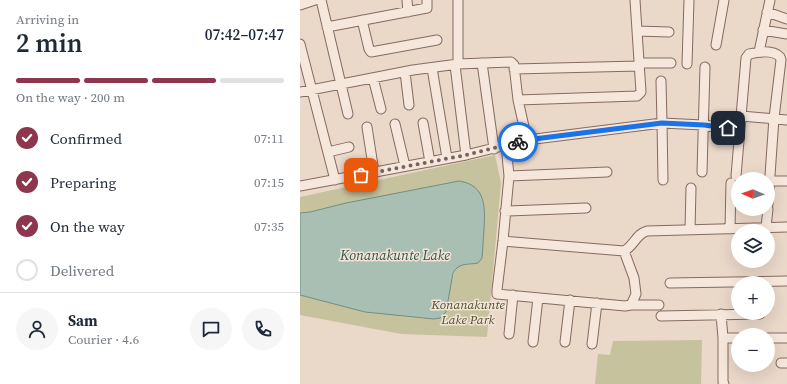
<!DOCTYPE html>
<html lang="en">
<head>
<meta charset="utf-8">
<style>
  body { margin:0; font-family:"Source Serif 4",serif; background:#f6f6f7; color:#1f2937; height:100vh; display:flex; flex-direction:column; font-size:15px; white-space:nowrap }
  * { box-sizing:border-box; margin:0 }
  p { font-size:13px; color:#747a83 }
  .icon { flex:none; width:22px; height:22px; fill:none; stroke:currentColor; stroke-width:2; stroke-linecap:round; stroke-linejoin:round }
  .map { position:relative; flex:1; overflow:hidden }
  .panel { display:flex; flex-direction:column; background:#fff; width:300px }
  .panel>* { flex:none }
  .needle { width:26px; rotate:272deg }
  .buttons { position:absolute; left:431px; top:172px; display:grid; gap:8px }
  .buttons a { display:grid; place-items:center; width:44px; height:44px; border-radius:50%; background:#fff; box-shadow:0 4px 16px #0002; font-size:20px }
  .pin { position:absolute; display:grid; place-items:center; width:34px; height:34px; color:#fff; margin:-17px; border-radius:8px; box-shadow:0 2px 6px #0006 }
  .courier { position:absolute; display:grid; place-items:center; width:40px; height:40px; margin:-20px; border:3px solid #1a73e8; border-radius:50%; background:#fff; color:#222; box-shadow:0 1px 5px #0007 }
  .head em { font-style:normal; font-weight:600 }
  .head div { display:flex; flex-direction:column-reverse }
  .head { display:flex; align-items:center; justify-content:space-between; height:68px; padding:0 16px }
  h1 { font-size:26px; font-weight:600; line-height:30px }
  .bar { display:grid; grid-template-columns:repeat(4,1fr); gap:6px 4px; align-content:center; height:48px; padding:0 16px }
  .bar i { height:5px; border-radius:3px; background:#e0e1e3 }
  .bar .selected { background:#8d364d }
  .bar p { grid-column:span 4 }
  .line { display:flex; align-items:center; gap:10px; padding:0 16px; border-top:1px solid #e0e1e3 }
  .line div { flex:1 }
  .round { display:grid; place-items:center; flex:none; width:42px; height:42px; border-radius:21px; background:#f6f6f7 }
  ol { padding:0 16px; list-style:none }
  li { display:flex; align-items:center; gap:12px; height:44px }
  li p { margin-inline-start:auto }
  li .icon { padding:4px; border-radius:50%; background:#8d364d; color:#fff; stroke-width:4 }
  li:last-child { color:#747a83 }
  li i { width:22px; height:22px; border:2px solid #e0e1e3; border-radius:50% }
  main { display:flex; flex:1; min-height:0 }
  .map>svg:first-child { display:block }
  .green { fill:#c7c29e }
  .water { fill:#a9bfb3; stroke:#718d7f }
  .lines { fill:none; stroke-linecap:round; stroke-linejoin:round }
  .street-casing { stroke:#856a60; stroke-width:11 }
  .street { stroke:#f6e7dc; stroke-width:9 }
  .done { stroke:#76655c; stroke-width:4; stroke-dasharray:0 7.2 }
  .route { stroke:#1a73e8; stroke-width:5 }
  .labels { text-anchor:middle; stroke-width:3; stroke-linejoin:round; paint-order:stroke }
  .park-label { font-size:13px; font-style:italic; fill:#51512a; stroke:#f2e4d8 }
  .water-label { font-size:14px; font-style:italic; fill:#33554a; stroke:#f2e4d8 }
</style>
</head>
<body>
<main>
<section class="panel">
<div class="head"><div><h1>2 min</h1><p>Arriving in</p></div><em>07:42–07:47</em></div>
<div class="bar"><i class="selected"></i><i class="selected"></i><i class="selected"></i><i></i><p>On the way · 200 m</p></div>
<ol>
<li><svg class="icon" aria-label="check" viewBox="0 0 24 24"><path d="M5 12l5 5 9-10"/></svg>Confirmed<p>07:11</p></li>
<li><svg class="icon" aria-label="check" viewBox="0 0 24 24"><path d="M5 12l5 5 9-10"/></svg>Preparing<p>07:15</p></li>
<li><svg class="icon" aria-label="check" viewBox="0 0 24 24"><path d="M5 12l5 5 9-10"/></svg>On the way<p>07:35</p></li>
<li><i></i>Delivered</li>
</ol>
<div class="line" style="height:72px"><a class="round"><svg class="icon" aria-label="person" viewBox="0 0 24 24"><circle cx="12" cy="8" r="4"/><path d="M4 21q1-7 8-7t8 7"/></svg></a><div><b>Sam</b><p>Courier · 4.6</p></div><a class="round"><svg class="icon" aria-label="chat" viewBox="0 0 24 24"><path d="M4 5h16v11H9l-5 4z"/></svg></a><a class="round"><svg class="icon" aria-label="phone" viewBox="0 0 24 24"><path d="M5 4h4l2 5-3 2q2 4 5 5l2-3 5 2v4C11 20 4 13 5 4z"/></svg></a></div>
</section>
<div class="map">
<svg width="487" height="384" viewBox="0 0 487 384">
  <rect width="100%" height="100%" fill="#ead8c9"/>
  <path class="green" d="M 195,155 L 201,183 L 187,337 L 101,334 L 0,315 L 0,295 L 65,312 L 134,319 L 142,316 L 155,269 L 161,264 L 178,263 C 182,238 198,187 159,181 L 46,203 L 10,212 L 0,213 L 0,197 Z
    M 402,340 L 401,384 L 295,384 L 298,354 L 310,355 L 313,341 Z"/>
  <path class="water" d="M 159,181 C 187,185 185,209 184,230 C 183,240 183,249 182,258 L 178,263 C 168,265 159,262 153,273 L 146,312 L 140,318 L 134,319 L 65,312 L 0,295 L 0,213 L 10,212 L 46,203 Z"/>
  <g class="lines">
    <defs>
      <path id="street" d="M 21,0 L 48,114
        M 107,0 L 108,12
        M 158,0 L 158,64
        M 0,5 L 15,0
        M 467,12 L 487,19
        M 62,20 L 69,49 L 71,52 L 137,40
        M 27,27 L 127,8 L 127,0
        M 463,30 L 487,34
        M 337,31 L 369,32
        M 0,44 L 35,180
        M 416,45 L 424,0
        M 459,52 L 470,0
        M 182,63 L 194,149
        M 339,63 L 371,63
        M 387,64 L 389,0
        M 155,65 L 166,155
        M 132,68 L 147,158
        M 214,69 L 339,66
        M 105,72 L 109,105
        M 73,78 L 81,109
        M 361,81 L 362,123 L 403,125 L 440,129
        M 0,92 L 113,70 L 158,64 L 211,62 L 214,65 L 218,100 L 227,140
        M 218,100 L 337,96 L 341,92 L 335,0
        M 441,116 L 487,120
        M 123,123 L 130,162
        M 95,124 L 105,166
        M 67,127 L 74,172
        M 206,145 L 209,176 L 203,241 L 197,290 L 197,294 L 325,306 L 331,305 L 336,294 L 334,278 L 324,251
        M 28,152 L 49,147
        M 402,172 L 405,67
        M 209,176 L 307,172
        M 436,176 L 446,58 L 449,54 C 458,52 473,49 480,57 L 481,60 L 474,118 L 468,204
        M 468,181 L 487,181
        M 0,186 L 166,155 L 227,140 L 362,123 L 363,180
        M 205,211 L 286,208
        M 466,227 L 468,209
        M 430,229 L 431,183
        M 390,230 L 391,188
        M 203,241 L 324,251 C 334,246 336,234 347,231 L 487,227
        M 370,283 L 487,281
        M 331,305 L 359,305
        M 421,314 L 423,338 L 423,382 L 424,384
        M 361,316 L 460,314
        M 209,334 L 213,295
        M 423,338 L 438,338
        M 468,338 L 487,338
        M 233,342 L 238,298
        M 265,342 L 270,300
        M 292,344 L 297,303
        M 481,363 L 487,363"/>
    </defs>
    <use href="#street" class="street-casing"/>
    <use href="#street" class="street"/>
  </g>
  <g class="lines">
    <path class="done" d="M 61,175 L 166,155 L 218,142"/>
    <path class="route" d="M 218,142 L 226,140 L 362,123 L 404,125 L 428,128"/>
  </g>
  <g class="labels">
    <g class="park-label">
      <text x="168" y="309">Konanakunte<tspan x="168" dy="15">Lake Park</tspan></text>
    </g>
    <g class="water-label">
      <text x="95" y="260">Konanakunte Lake</text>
    </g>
  </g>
</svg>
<div class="buttons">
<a><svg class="needle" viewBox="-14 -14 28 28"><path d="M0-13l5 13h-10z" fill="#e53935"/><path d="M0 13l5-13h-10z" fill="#747a83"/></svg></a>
<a><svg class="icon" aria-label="layers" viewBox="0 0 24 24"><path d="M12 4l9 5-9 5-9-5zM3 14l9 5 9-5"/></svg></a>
<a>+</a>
<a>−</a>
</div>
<div class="pin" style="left:61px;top:175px;background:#ea580c"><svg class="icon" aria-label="bag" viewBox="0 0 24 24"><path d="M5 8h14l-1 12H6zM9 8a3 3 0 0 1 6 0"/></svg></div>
<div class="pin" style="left:428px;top:128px;background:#1f2937"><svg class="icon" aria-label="home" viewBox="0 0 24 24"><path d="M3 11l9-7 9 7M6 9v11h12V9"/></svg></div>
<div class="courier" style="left:218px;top:142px"><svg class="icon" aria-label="bike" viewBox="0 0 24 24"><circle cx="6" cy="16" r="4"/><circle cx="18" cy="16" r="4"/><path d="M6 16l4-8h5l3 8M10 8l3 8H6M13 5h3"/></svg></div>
</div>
</main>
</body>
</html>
